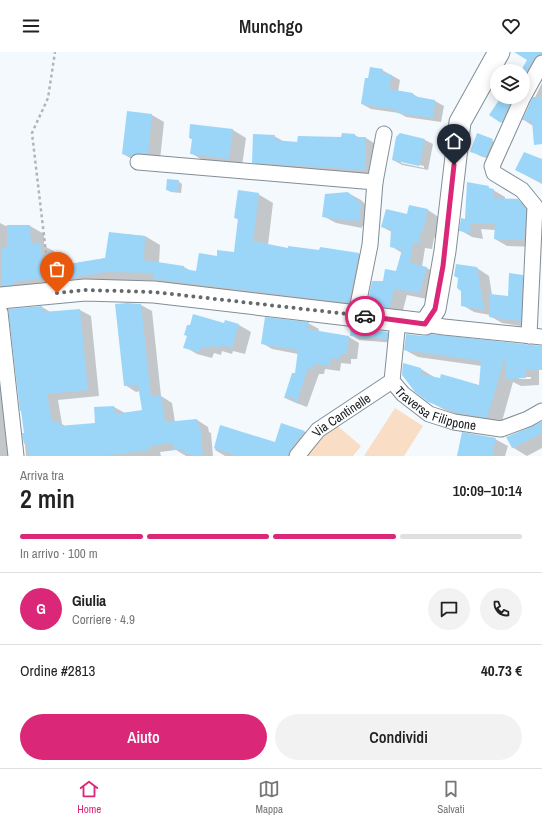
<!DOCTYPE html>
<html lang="it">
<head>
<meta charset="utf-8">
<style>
  body { margin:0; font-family:"Archivo Narrow",sans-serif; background:#f2f2f2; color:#222; height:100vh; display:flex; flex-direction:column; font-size:15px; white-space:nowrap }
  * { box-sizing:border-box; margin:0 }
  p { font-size:13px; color:#767676 }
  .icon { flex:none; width:22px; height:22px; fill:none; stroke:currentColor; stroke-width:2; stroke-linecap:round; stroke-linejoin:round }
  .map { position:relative; height:404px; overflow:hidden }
  .panel { display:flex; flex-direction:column; background:#fff; flex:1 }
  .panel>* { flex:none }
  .buttons { position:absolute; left:490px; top:12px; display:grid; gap:8px }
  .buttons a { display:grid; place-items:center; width:40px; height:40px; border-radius:50%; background:#fff; box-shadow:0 2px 10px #0003; font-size:20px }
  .pin { position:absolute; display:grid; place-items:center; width:34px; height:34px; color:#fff; margin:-41px -17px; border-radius:50% 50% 50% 0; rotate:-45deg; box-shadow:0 0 4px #0007 }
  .pin .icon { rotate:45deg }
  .courier { position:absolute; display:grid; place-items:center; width:40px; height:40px; margin:-20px; border:3px solid #db2777; border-radius:50%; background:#fff; color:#222; box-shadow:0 1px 5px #0007 }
  .overview em { font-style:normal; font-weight:600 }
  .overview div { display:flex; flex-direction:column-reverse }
  .overview { display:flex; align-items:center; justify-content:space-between; height:68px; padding:0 20px }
  h1 { font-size:26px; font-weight:600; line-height:30px }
  .bar { display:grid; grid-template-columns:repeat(4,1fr); gap:6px 4px; align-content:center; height:48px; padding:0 20px }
  .bar i { height:5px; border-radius:3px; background:#e0e0e0 }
  .bar .selected { background:#db2777 }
  .bar p { grid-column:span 4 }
  .line { display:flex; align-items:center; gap:10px; padding:0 20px; border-top:1px solid #e0e0e0 }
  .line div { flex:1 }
  .round { display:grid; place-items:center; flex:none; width:42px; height:42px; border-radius:21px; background:#f2f2f2 }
  .button { display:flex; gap:8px; margin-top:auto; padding:8px 20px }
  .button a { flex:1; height:46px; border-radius:24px; background:#db2777; color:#fff; font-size:16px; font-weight:600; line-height:46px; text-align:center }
  .button a+a { background:#f2f2f2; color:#222 }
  header { display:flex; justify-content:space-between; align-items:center; height:52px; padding:0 20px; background:#fff; font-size:18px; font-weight:600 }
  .menu { display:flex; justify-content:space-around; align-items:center; height:56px; border-top:1px solid #e0e0e0; background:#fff; font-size:11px; color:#767676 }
  .menu a { display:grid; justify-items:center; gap:2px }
  .menu .selected { color:#db2777 }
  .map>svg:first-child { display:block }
  .green { fill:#f9ddc5 }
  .shadow { fill:#0003; fill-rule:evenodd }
  .building { fill:#9bd6f9 }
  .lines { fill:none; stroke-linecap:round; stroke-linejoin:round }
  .street-casing { stroke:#818e96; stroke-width:17 }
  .secondary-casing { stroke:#818e96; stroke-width:23 }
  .path { stroke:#b0b5b8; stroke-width:2.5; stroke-dasharray:3 3; stroke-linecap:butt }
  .street { stroke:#fff; stroke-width:15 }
  .secondary { stroke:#fff; stroke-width:21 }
  .done { stroke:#64696c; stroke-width:4; stroke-dasharray:0 7.2 }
  .route { stroke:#db2777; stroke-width:5 }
  .labels { text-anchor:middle; stroke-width:3; stroke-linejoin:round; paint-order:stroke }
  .street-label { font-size:13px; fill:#161b1e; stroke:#f4f9fd }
</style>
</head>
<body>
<header><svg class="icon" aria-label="menu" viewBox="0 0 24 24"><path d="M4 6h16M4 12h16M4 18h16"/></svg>Munchgo<svg class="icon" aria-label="heart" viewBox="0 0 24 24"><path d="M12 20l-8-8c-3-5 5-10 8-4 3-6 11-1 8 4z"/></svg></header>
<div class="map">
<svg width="542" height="404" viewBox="0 0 542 404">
  <rect width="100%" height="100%" fill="#f4f9fd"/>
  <path class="green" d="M 395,356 L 423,374 L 404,404 L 364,404 Z
    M 334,371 L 361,394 L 353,404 L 306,404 Z"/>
  <path class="shadow" d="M 519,0 L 542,0 L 542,22 L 514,78 L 491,63 L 505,45 L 523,45 L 522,19 L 528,8 Z
    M 382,18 L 400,28 L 398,40 L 413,42 L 421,47 L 435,49 L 444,54 L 441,70 L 406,65 L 399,61 L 371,57 L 362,52 L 369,27 Z
    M 542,31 L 542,80 L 524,68 Z
    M 152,63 L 164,70 L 160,108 L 136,109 L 123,102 Z
    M 191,73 L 233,78 L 246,86 L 242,114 L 204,109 L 191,101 L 193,88 L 190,86 Z
    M 478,82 L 501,93 L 495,109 L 480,104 L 472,99 Z
    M 355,83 L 360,86 L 366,86 L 374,91 L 373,123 L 261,115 L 253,110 L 274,84 L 283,89 L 298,92 L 342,86 Z
    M 425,88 L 433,92 L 428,118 L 402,113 L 393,108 ZM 401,109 L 424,114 L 424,116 L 401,111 Z
    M 542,109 L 542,132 L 516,118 Z
    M 178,129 L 182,132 L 181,141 L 171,140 L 167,138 Z
    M 488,135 L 505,145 L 505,147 L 517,148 L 530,155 L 536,195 L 507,194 L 495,187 L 495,178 L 481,177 L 483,187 L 472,185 L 460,178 Z
    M 348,141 L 361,148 L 373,160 L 372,175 L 362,174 L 362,176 L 336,171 L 323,164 Z
    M 258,142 L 273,151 L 268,193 L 289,197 L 320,199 L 321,197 L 359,202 L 373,210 L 364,259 L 169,235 L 158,229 L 122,228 L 67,237 L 0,243 L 0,171 L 6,174 L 30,174 L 44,182 L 44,194 L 54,199 L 56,215 L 106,206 L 110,181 L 145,184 L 160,193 L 159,211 L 184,215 L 191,219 L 197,220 L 218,205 L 235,201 L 239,168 L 235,166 Z
    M 410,154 L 428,158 L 440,166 L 436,185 L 434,186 L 432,197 L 425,196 L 422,215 L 427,216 L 439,223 L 432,248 L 407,243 L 402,262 L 381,260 L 368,253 L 383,230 L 396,220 L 402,201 L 391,194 L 392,180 L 382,175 L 407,164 Z
    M 477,216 L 489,224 L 492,243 L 509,245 L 522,224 L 535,231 L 533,276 L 502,271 L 490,264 L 490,263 L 474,260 L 462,253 Z
    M 141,253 L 152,259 L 161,344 L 172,351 L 175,370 L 197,368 L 208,375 L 209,380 L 211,381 L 213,404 L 186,404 L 176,398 L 160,400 L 161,404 L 26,404 L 24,382 L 25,382 L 42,255 L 52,261 L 80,258 L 91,264 L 99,344 L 58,348 L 62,372 L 65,374 L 96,372 L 114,355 L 125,361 L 143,359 L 140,339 L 136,340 L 125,333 Z
    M 0,265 L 17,404 L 0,404 Z
    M 308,271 L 319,277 L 318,280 L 349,285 L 359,291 L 357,307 L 351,307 L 351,312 L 341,311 L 340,319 L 325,317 L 324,322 L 319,322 L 307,355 L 299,352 L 296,351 L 285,346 L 296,322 L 298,302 L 272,297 L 262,291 Z
    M 224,272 L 239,273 L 251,280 L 245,302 L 233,299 L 232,302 L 222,299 L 221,303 L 214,301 L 212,306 L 197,302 L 185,295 Z
    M 387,281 L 396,286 L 395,291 L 359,288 L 351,283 Z
    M 405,298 L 539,301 L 539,333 L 521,334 L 513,330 L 501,373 L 469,367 L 443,357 L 429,349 L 416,339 L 421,317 L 434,325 L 434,326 L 480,334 L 482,314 L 418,305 ZM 519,325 L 531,325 L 531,327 L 519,327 Z
    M 542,371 L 542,396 L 527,404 L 512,395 Z
    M 282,372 L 305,380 L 316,386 L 302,404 L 225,404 L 215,398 L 221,374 L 275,391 Z
    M 495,387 L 508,394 L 505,404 L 458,404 Z"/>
  <path class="building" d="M 514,0 L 542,0 L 542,2 L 538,3 L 534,6 L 523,26 L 523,15 L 527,8 Z
    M 370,15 L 383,17 L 382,21 L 392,23 L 389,37 L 413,41 L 413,44 L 435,48 L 433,66 L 397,61 L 397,58 L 361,52 L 365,26 L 368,26 Z
    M 501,45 L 513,45 L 501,71 L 489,63 Z
    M 533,45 L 542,45 L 542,92 L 534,93 L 532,69 L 522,68 Z
    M 127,59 L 152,62 L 148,102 L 138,101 L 132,104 L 122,102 Z
    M 190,72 L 233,77 L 229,107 L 190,102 L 192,87 L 189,86 Z
    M 342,81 L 355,82 L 355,85 L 366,85 L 365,118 L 252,111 L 253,82 L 275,83 L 274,88 L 297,90 L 298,84 L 341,85 Z
    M 400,81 L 425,87 L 419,114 L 392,108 L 396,85 Z
    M 477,81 L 493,87 L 486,105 L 470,100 Z
    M 524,100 L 542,107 L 542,131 L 515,118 Z
    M 167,127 L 179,128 L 177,140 L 166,138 Z
    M 467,130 L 489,134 L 488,136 L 494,137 L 493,146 L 518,147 L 526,157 L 524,188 L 494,187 L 495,172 L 470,171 L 471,181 L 459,179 L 461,166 L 465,167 Z
    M 238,138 L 259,141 L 253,189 L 288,196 L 288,194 L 319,198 L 320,195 L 359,201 L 349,251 L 154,227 L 154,221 L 106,220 L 51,229 L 50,215 L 105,206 L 109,180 L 145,184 L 144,208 L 184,214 L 184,217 L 196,219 L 199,201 L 217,204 L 217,198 L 234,200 L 238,166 L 234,166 Z
    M 348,140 L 361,152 L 359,169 L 350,168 L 349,169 L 322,165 L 325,142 Z
    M 409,153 L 428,157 L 423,178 L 421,179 L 419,191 L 413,190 L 410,211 L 427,215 L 419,241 L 394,237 L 390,256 L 367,253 L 372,229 L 383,229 L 385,217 L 396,219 L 402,198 L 390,195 L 391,177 L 381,175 L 386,157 L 407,162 Z
    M 7,173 L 30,173 L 31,192 L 40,190 L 44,226 L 13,230 L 13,233 L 1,233 L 1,195 L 7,196 Z
    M 456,212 L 477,215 L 484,258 L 461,254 L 461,239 L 457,236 L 458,226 L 454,224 Z
    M 509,221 L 523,223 L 521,269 L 489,265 L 490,242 L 508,244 Z
    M 127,251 L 141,252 L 151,345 L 161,343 L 165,370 L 197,367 L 198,374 L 200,374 L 203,404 L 193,404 L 188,401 L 184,402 L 183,397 L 174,398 L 173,391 L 149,394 L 150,398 L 127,401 L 99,404 L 29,404 L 27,391 L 24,392 L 22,381 L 24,381 L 21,359 L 20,359 L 8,257 L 42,254 L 43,260 L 80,257 L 88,338 L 47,342 L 52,370 L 59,369 L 59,374 L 95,371 L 94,355 L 114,354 L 115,362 L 142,358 L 138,333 L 124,334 L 115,252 Z
    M 193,262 L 224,271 L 225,268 L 239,272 L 232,296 L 221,293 L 220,296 L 210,293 L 209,297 L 201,294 L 200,300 L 183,296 L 187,284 L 184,283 L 187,273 L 190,273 Z
    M 265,265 L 309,270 L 307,277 L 349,284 L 347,302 L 341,301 L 340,307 L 331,306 L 330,314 L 314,312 L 314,317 L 308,316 L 297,350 L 293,349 L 293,346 L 284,346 L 292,321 L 295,321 L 298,298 L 261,292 Z
    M 351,275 L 388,280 L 387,287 L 350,284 Z
    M 406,282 L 424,284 L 431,282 L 542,294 L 542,318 L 526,317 L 526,326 L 506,327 L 505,305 L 487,366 L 455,360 L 428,350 L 415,340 L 402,323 L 403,311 L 421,316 L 421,322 L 440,326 L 441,322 L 479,333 L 481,309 L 404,298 Z
    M 542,369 L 542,381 L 512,396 L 506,385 L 531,375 Z
    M 281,371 L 305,379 L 290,398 L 288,404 L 238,404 L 214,396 L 220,373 L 275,390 Z
    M 462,380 L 496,386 L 492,404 L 457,404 Z"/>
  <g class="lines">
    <defs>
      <g id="street">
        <path d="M 523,45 L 492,114 L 494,121 L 522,138 L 535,154 L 529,284"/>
        <path d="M 523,45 L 542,11"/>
        <path d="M 138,110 L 375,130"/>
        <path d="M 0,260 L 16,404"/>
        <path d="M 356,263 L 370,193 L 375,130 L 384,82"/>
        <path id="s1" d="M 398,268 L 392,329 L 403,342 L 429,362 L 454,370 L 501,377 L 528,367 L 542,359"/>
        <path d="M 425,272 L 444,275 L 542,285"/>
        <path id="s2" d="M 297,404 L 318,378 L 392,329"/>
      </g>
      <path id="secondary" d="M 0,246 L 85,238 L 154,240 L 425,272 L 435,257 L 445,199 L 460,70 L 499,0"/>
    </defs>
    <use href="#street" class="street-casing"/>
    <use href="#secondary" class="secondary-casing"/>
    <path class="path" d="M 46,201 L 32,81 L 48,46 L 55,0"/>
    <use href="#street" class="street"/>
    <use href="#secondary" class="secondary"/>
  </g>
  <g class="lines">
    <path class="done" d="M 57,241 L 85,238 L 154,240 L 365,264"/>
    <path class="route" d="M 365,264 L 425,272 L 435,257 L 443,214 L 454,113"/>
  </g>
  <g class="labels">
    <g class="street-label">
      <text dy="5" stroke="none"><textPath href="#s1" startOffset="115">Traversa Filippone</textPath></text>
      <text dy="5" stroke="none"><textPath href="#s2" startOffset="61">Via Cantinelle</textPath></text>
    </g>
  </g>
</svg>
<div class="buttons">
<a><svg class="icon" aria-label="layers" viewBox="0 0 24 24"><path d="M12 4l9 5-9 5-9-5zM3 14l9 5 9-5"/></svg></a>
</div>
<div class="pin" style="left:57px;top:241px;background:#ea580c"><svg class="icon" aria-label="bag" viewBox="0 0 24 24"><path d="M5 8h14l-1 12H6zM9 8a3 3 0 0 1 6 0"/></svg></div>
<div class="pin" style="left:454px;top:113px;background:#1f2937"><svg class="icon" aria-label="home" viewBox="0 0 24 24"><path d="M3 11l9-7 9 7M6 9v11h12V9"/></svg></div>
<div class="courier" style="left:365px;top:264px"><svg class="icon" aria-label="car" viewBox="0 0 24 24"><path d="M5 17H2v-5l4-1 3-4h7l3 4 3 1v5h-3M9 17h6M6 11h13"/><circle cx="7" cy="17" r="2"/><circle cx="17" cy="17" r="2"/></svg></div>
</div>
<section class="panel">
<div class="overview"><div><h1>2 min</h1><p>Arriva tra</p></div><em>10:09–10:14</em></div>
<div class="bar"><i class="selected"></i><i class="selected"></i><i class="selected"></i><i></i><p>In arrivo · 100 m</p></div>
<div class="line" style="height:72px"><b class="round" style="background:#db2777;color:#fff">G</b><div><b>Giulia</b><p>Corriere · 4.9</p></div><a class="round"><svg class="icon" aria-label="chat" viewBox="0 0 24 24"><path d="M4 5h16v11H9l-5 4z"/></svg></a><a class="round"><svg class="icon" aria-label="phone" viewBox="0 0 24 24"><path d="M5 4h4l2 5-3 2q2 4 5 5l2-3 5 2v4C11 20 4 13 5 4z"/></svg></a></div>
<div class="line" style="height:52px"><div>Ordine #2813</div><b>40.73 €</b></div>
<div class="button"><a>Aiuto</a><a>Condividi</a></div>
</section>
<nav class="menu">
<a class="selected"><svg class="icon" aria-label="home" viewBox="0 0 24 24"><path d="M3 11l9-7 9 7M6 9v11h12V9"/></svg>Home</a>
<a><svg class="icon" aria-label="map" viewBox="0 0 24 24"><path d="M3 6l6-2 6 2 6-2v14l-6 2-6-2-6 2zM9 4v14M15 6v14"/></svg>Mappa</a>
<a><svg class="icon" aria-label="saved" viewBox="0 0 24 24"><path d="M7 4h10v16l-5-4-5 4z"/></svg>Salvati</a>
</nav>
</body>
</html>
